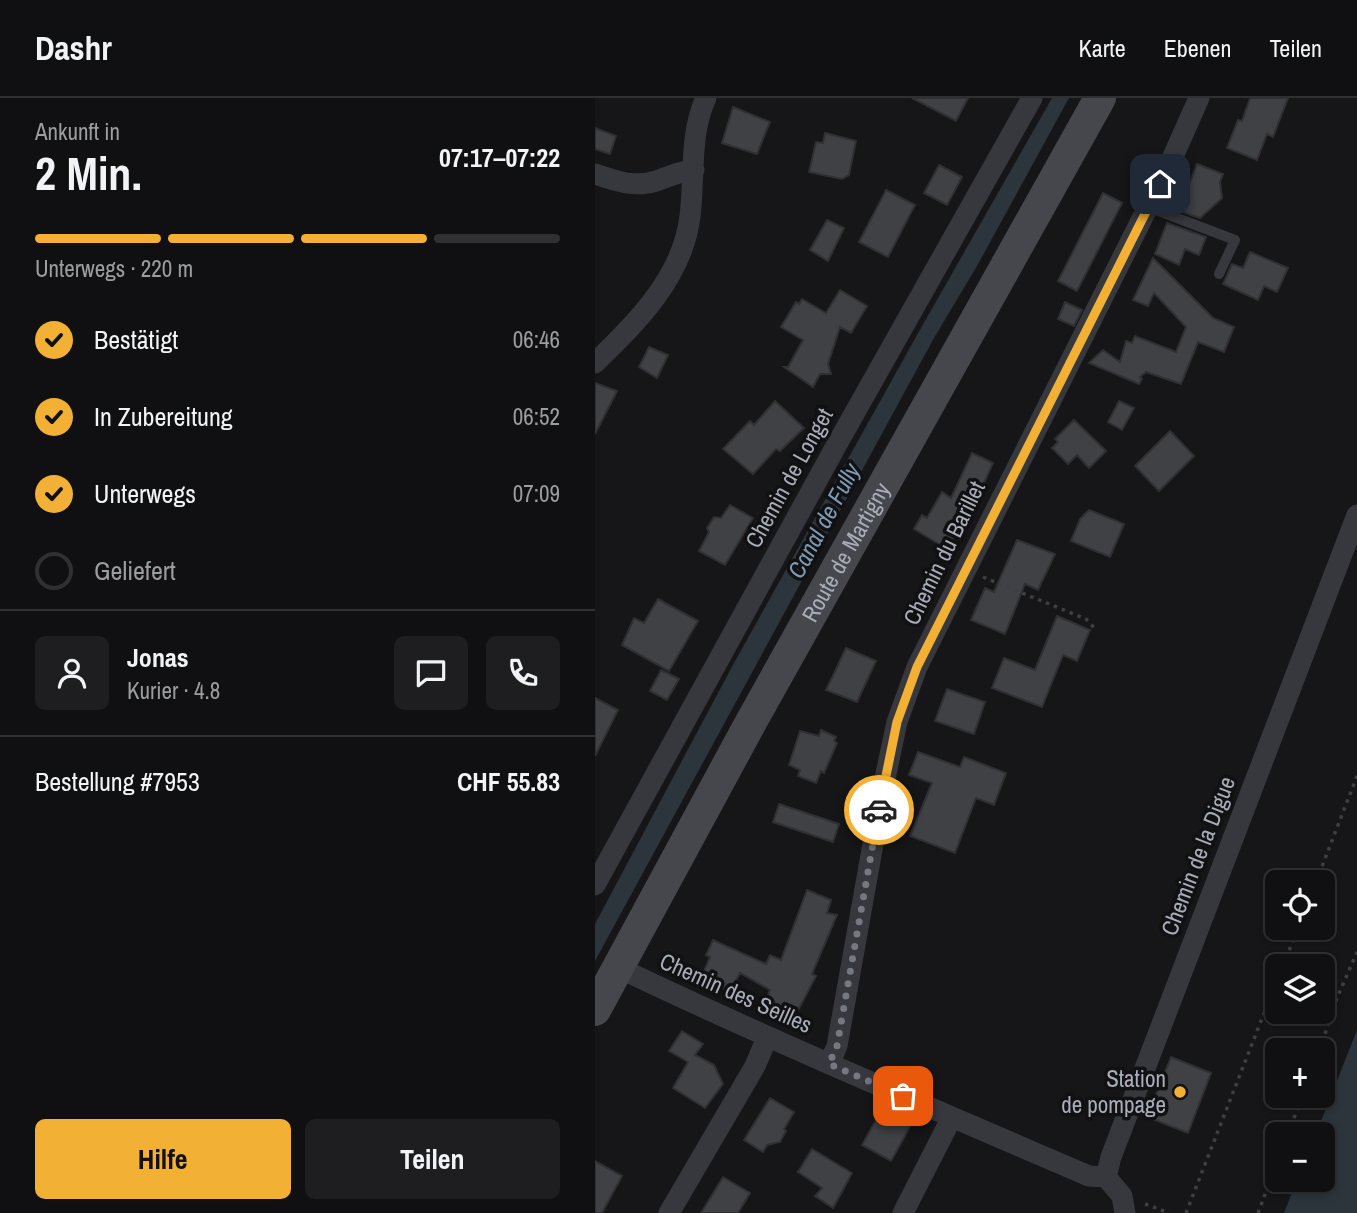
<!DOCTYPE html>
<html lang="de">
<head>
<meta charset="utf-8">
<style>
  body { margin:0; font-family:"Archivo Narrow",sans-serif; background:#1e1e20; color:#f1f3f6; height:100vh; display:flex; flex-direction:column; font-size:26px; white-space:nowrap }
  * { box-sizing:border-box; margin:0 }
  p { font-size:23px; color:#9c9d9f }
  .icon { flex:none; width:38px; height:38px; fill:none; stroke:currentColor; stroke-width:2; stroke-linecap:round; stroke-linejoin:round }
  .map { position:relative; flex:1; overflow:hidden }
  .side { display:flex; flex-direction:column; background:#101012; width:595px }
  .side>* { flex:none }
  .tools { position:absolute; left:670px; top:772px; display:grid; gap:14px }
  .tools a { display:grid; place-items:center; width:70px; height:70px; border-radius:10px; background:#101012; box-shadow:0 4px 10px #0003,0 0 0 2px #303032; font-size:35px }
  .pin { position:absolute; display:grid; place-items:center; width:60px; height:60px; color:#fff; margin:-30px; border-radius:14px; box-shadow:0 4px 10px #0006 }
  .courier { position:absolute; display:grid; place-items:center; width:70px; height:70px; margin:-35px; border:5px solid #f2b134; border-radius:50%; background:#fff; color:#222; box-shadow:0 2px 9px #0007 }
  .summary em { font-style:normal; font-weight:700 }
  .summary div { display:flex; flex-direction:column-reverse }
  .summary { display:flex; align-items:center; justify-content:space-between; height:119px; padding:0 35px }
  h1 { font-size:46px; font-weight:700; line-height:52px }
  .bar { display:grid; grid-template-columns:repeat(4,1fr); gap:10px 7px; align-content:center; height:84px; padding:0 35px }
  .bar i { height:9px; border-radius:5px; background:#303032 }
  .bar .selected { background:#f2b134 }
  .bar p { grid-column:span 4 }
  .line { display:flex; align-items:center; gap:18px; padding:0 35px; border-top:2px solid #303032 }
  .line div { flex:1 }
  .round { display:grid; place-items:center; flex:none; width:74px; height:74px; border-radius:10px; background:#1e1e20 }
  ol { padding:0 35px; list-style:none }
  li { display:flex; align-items:center; gap:21px; height:77px }
  li p { margin-inline-start:auto }
  li .icon { padding:7px; border-radius:50%; background:#f2b134; color:#111; stroke-width:4 }
  li:last-child { color:#9c9d9f }
  li i { width:38px; height:38px; border:4px solid #303032; border-radius:50% }
  .button { display:flex; gap:14px; margin-top:auto; padding:14px 35px }
  .button a { flex:1; height:80px; border-radius:10px; background:#f2b134; color:#111; font-size:28px; font-weight:700; line-height:80px; text-align:center }
  .button a+a { background:#1e1e20; color:#f1f3f6 }
  header { display:flex; align-items:center; gap:42px; box-sizing:border-box; height:98px; padding:0 35px; background:#101012; border-bottom:2px solid #303032 }
  header strong { font-size:33px }
  nav { display:flex; gap:38px; margin-inline-start:auto; font-size:24px }
  main { display:flex; flex:1; min-height:0 }
  .map>svg:first-child { display:block }
  .water { fill:#2c353c }
  .building { fill:#404145; stroke:#303034; stroke-width:2 }
  .lines { fill:none; stroke-linecap:round; stroke-linejoin:round }
  .path { stroke:#3d3f44; stroke-width:3.5; stroke-dasharray:3.5 5; stroke-linecap:butt }
  .service { stroke:#37383d; stroke-width:10 }
  .minor { stroke:#37383d; stroke-width:21 }
  .secondary { stroke:#45474d; stroke-width:32 }
  .done { stroke:#757880; stroke-width:7; stroke-dasharray:0 12.6 }
  .route { stroke:#f2b134; stroke-width:9 }
  .poi-dot { fill:#f2b134; stroke:#111113; stroke-width:2.5 }
  .labels { text-anchor:middle; stroke-width:7; stroke-linejoin:round; paint-order:stroke }
  .street-label { font-size:23px; fill:#a8adb8; stroke:#111113 }
  .poi-label { font-size:23px; fill:#a8adb8; stroke:#111113; text-anchor:end }
  .water-label { font-size:24px; font-style:italic; fill:#7f9bb3; stroke:#111113 }
</style>
</head>
<body>
<header>
<strong>Dashr</strong>
<nav><a>Karte</a><a>Ebenen</a><a>Teilen</a></nav>
</header>
<main>
<section class="side">
<div class="summary"><div><h1>2 Min.</h1><p>Ankunft in</p></div><em>07:17–07:22</em></div>
<div class="bar"><i class="selected"></i><i class="selected"></i><i class="selected"></i><i></i><p>Unterwegs · 220 m</p></div>
<ol>
<li><svg class="icon" aria-label="check" viewBox="0 0 24 24"><path d="M5 12l5 5 9-10"/></svg>Bestätigt<p>06:46</p></li>
<li><svg class="icon" aria-label="check" viewBox="0 0 24 24"><path d="M5 12l5 5 9-10"/></svg>In Zubereitung<p>06:52</p></li>
<li><svg class="icon" aria-label="check" viewBox="0 0 24 24"><path d="M5 12l5 5 9-10"/></svg>Unterwegs<p>07:09</p></li>
<li><i></i>Geliefert</li>
</ol>
<div class="line" style="height:126px"><a class="round"><svg class="icon" aria-label="person" viewBox="0 0 24 24"><circle cx="12" cy="8" r="4"/><path d="M4 21q1-7 8-7t8 7"/></svg></a><div><b>Jonas</b><p>Kurier · 4.8</p></div><a class="round"><svg class="icon" aria-label="chat" viewBox="0 0 24 24"><path d="M4 5h16v11H9l-5 4z"/></svg></a><a class="round"><svg class="icon" aria-label="phone" viewBox="0 0 24 24"><path d="M5 4h4l2 5-3 2q2 4 5 5l2-3 5 2v4C11 20 4 13 5 4z"/></svg></a></div>
<div class="line" style="height:91px"><div>Bestellung #7953</div><b>CHF 55.83</b></div>
<div class="button"><a>Hilfe</a><a>Teilen</a></div>
</section>
<div class="map">
<svg width="762" height="1115" viewBox="0 0 762 1115">
  <rect width="100%" height="100%" fill="#161618"/>
  <path class="water" d="M 457,0 L 474,0 L 382,168 L 339,240 L 0,863 L 0,826 L 139,565 L 326,230 Z
    M 762,932 L 762,1115 L 689,1115 L 702,1082 L 728,1082 L 728,1036 L 721,1036 Z"/>
  <path class="building" d="M 317,0 L 373,0 L 361,23 Z
    M 655,0 L 693,0 L 678,39 L 672,36 L 662,62 L 632,50 L 643,22 L 647,23 Z
    M 138,9 L 175,24 L 162,56 L 127,45 Z
    M 0,30 L 21,38 L 15,56 L 0,51 Z
    M 230,35 L 261,43 L 254,77 L 247,81 L 214,74 L 221,44 L 228,45 Z
    M 602,66 L 628,76 L 625,84 L 627,100 L 605,120 L 584,113 Z
    M 344,67 L 367,79 L 352,107 L 329,95 Z
    M 291,92 L 320,107 L 293,159 L 264,144 Z
    M 508,95 L 527,105 L 482,193 L 463,183 Z
    M 232,122 L 249,130 L 233,163 L 215,152 Z
    M 572,125 L 611,139 L 604,157 L 590,151 L 584,167 L 560,156 Z
    M 655,154 L 693,170 L 682,194 L 669,188 L 663,202 L 628,186 L 637,166 L 648,170 Z
    M 558,160 L 618,220 L 639,229 L 629,254 L 603,244 L 586,286 L 551,274 L 545,279 L 547,281 L 544,286 L 494,265 L 508,252 L 525,264 L 531,243 L 537,245 L 540,238 L 581,254 L 591,229 L 559,195 L 553,208 L 538,202 Z
    M 245,192 L 272,208 L 256,235 L 245,229 L 233,266 L 236,276 L 225,276 L 218,289 L 189,269 L 193,269 L 208,242 L 186,229 L 201,204 L 204,206 L 207,201 L 231,215 Z
    M 470,204 L 487,212 L 479,228 L 463,221 Z
    M 54,249 L 73,257 L 62,280 L 44,269 Z
    M 0,285 L 22,293 L 0,336 Z
    M 180,303 L 209,330 L 185,353 L 181,351 L 158,376 L 128,351 L 155,323 L 159,327 Z
    M 524,303 L 539,310 L 527,332 L 513,324 Z
    M 479,322 L 511,353 L 494,370 L 482,357 L 473,366 L 457,350 L 463,344 L 460,341 Z
    M 575,333 L 599,358 L 564,393 L 540,368 Z
    M 377,355 L 398,365 L 381,403 L 352,451 L 319,431 L 327,417 L 332,420 L 347,394 L 356,400 Z
    M 135,407 L 158,420 L 130,467 L 104,453 L 114,434 L 112,430 L 119,419 L 126,420 Z
    M 494,412 L 529,426 L 515,459 L 476,443 L 485,421 Z
    M 422,442 L 460,456 L 443,492 L 430,486 L 410,536 L 376,522 L 390,490 L 399,494 Z
    M 63,501 L 103,523 L 74,573 L 27,547 L 39,520 L 49,525 Z
    M 462,518 L 495,532 L 482,563 L 468,557 L 447,609 L 397,590 L 409,560 L 440,572 Z
    M 251,550 L 281,563 L 262,604 L 231,592 Z
    M 66,572 L 84,581 L 72,602 L 55,593 Z
    M 352,591 L 390,604 L 379,636 L 340,623 Z
    M 0,600 L 23,612 L 0,658 Z
    M 226,632 L 241,639 L 239,643 L 242,645 L 229,675 L 226,673 L 221,685 L 203,678 L 205,672 L 194,667 L 205,633 L 224,638 Z
    M 323,654 L 365,669 L 369,659 L 411,675 L 399,707 L 381,700 L 360,755 L 315,738 L 337,685 L 314,677 Z
    M 184,706 L 244,726 L 238,744 L 178,724 Z
    M 212,792 L 236,802 L 232,815 L 242,817 L 217,876 L 221,878 L 199,920 L 169,906 L 175,892 L 145,875 L 135,894 L 106,880 L 115,859 L 111,857 L 118,842 L 171,866 L 175,857 L 186,862 Z
    M 87,933 L 108,946 L 100,957 L 119,967 L 128,986 L 110,1010 L 78,990 L 93,964 L 74,953 Z
    M 576,959 L 616,975 L 593,1035 L 552,1019 Z
    M 175,1000 L 199,1014 L 189,1031 L 191,1033 L 185,1044 L 172,1047 L 168,1054 L 149,1042 Z
    M 287,1011 L 316,1027 L 296,1063 L 267,1047 Z
    M 217,1051 L 257,1075 L 238,1110 L 220,1098 L 227,1090 L 203,1074 Z
    M 0,1063 L 27,1078 L 7,1115 L 0,1115 Z
    M 128,1079 L 155,1095 L 143,1115 L 106,1115 Z"/>
  <g class="lines">
    <path class="path" d="M 388,479 L 491,521 L 501,532
      M 721,784 L 762,678
      M 688,868 L 703,830
      M 725,952 L 739,907 L 762,854
      M 693,1036 L 707,998
      M 550,1106 L 574,1115
      M 591,1115 L 682,882
      M 663,1115 L 682,1064"/>
    <path class="service" d="M 553,109 L 640,142 L 624,176"/>
    <path class="minor" d="M 0,76 C 20,83 40,90 61,83 C 76,78 81,74 99,72
      M 0,265 C 42,224 88,179 95,118 C 100,79 94,36 111,0
      M 0,787 L 241,348 L 437,0
      M 22,869 C 177,943 336,1010 494,1078 L 511,1079
      M 234,966 L 242,948 L 288,690 L 302,624 L 322,569 L 576,63 L 604,0
      M 511,1079 L 516,1059 L 762,417
      M 511,1079 L 527,1098 L 530,1115
      M 74,1115 L 160,968 L 172,940
      M 308,1115 L 357,1019"/>
    <path class="secondary" id="s1" d="M 0,912 L 156,624 L 505,0"/>
  </g>
  <g class="lines">
    <path class="done" d="M 284,712 L 242,948 L 234,966 L 308,998"/>
    <path class="route" d="M 284,712 L 302,624 L 322,569 L 565,86"/>
  </g>
  <circle class="poi-dot" cx="585" cy="994" r="7"/>
  <g class="labels">
    <g class="street-label">
      <text transform="translate(194 380) rotate(-61)" y="8">Chemin de Longet</text>
      <text dy="8" stroke="none"><textPath href="#s1" startOffset="522">Route de Martigny</textPath></text>
      <text transform="translate(349 455) rotate(-64)" y="8">Chemin du Barillet</text>
      <text transform="translate(603 758) rotate(-69)" y="8">Chemin de la Digue</text>
      <text transform="translate(141 895) rotate(24)" y="8">Chemin des Seilles</text>
    </g>
    <g class="poi-label">
      <text x="571" y="989">Station<tspan x="571" dy="26">de pompage</tspan></text>
    </g>
    <g class="water-label">
      <text transform="translate(229 423) rotate(-62)" y="8">Canal de Fully</text>
    </g>
  </g>
</svg>
<div class="tools">
<a><svg class="icon" aria-label="locate" viewBox="0 0 24 24"><circle cx="12" cy="12" r="6"/><path d="M12 2v4M12 18v4M2 12h4M18 12h4"/></svg></a>
<a><svg class="icon" aria-label="layers" viewBox="0 0 24 24"><path d="M12 4l9 5-9 5-9-5zM3 14l9 5 9-5"/></svg></a>
<a>+</a>
<a>−</a>
</div>
<div class="pin" style="left:308px;top:998px;background:#ea580c"><svg class="icon" aria-label="bag" viewBox="0 0 24 24"><path d="M5 8h14l-1 12H6zM9 8a3 3 0 0 1 6 0"/></svg></div>
<div class="pin" style="left:565px;top:86px;background:#1f2937"><svg class="icon" aria-label="home" viewBox="0 0 24 24"><path d="M3 11l9-7 9 7M6 9v11h12V9"/></svg></div>
<div class="courier" style="left:284px;top:712px"><svg class="icon" aria-label="car" viewBox="0 0 24 24"><path d="M5 17H2v-5l4-1 3-4h7l3 4 3 1v5h-3M9 17h6M6 11h13"/><circle cx="7" cy="17" r="2"/><circle cx="17" cy="17" r="2"/></svg></div>
</div>
</main>
</body>
</html>
